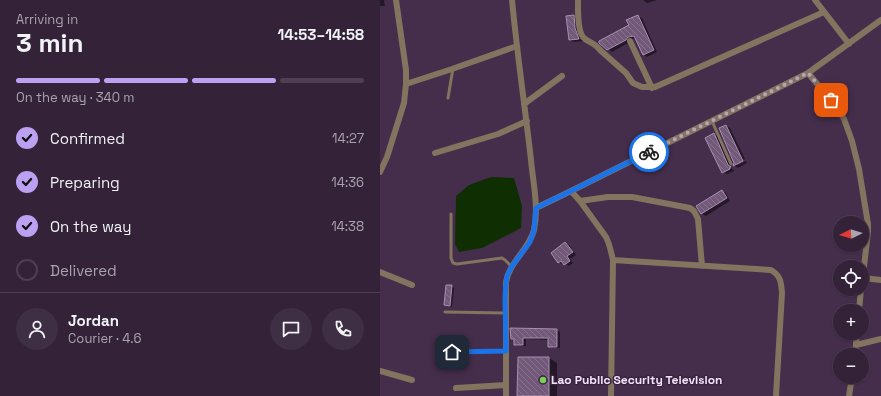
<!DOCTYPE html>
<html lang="en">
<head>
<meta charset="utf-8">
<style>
  body { margin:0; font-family:"Space Grotesk",sans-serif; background:#3f2f44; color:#f1f3f6; height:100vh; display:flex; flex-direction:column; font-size:15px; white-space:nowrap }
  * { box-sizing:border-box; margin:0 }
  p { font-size:13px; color:#a9a4ae }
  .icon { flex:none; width:22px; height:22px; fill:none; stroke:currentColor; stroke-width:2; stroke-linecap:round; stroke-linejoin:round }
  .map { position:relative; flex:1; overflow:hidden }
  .details { display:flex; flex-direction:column; background:#342239; width:380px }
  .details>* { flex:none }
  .needle { width:26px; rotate:265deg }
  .fabs { position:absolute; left:453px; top:216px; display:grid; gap:8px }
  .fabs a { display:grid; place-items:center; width:36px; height:36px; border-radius:50%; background:#342239; box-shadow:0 1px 3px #0004,0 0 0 1px #4e3f53; font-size:20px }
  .pin { position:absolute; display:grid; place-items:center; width:34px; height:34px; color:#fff; margin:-17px; border-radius:8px; box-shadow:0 2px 6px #0006 }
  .courier { position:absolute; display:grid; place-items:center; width:40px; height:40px; margin:-20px; border:3px solid #1a73e8; border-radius:50%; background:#fff; color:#222; box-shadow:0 1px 5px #0007 }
  .overview em { font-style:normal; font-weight:700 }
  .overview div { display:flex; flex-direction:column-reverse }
  .overview { display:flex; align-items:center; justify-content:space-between; height:68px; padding:0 16px }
  h1 { font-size:26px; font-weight:700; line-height:30px }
  .bar { display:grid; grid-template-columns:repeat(4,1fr); gap:6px 4px; align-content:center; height:48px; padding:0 16px }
  .bar i { height:5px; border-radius:3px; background:#4e3f53 }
  .bar .selected { background:#bca0f2 }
  .bar p { grid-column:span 4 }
  .line { display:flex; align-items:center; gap:10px; padding:0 16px; border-top:1px solid #4e3f53 }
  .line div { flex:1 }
  .round { display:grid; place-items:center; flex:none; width:42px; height:42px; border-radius:21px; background:#3f2f44 }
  ol { padding:0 16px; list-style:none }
  li { display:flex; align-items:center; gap:12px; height:44px }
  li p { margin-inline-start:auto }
  li .icon { padding:4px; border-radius:50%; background:#bca0f2; color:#111; stroke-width:4 }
  li:last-child { color:#a9a4ae }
  li i { width:22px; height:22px; border:2px solid #4e3f53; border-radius:50% }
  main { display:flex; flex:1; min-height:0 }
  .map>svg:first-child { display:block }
  .water { fill:#0f2f02 }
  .shadow { fill:#0007 }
  .building { fill:url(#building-back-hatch); stroke:#a98eb1 }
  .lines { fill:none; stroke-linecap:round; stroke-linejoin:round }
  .service { stroke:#82745f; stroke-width:3 }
  .minor { stroke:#82745f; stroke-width:6 }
  .done { stroke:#b5a4ba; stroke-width:4; stroke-dasharray:0 7.2 }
  .route { stroke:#1a73e8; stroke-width:5 }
  .poi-dot { fill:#79d158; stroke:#3a2341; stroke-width:1.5 }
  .labels { text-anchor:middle; stroke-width:3; stroke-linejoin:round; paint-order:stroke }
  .poi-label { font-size:12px; font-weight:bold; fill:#f1e3f6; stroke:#3a2341; text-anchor:start }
</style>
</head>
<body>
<main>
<section class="details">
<div class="overview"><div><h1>3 min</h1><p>Arriving in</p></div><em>14:53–14:58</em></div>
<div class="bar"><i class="selected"></i><i class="selected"></i><i class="selected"></i><i></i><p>On the way · 340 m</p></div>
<ol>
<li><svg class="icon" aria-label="check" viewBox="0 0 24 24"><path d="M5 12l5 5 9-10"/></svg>Confirmed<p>14:27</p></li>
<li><svg class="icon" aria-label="check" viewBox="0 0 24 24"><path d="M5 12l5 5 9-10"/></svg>Preparing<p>14:36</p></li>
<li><svg class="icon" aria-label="check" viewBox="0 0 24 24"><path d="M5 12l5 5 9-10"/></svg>On the way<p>14:38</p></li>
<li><i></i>Delivered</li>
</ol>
<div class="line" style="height:72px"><a class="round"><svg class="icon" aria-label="person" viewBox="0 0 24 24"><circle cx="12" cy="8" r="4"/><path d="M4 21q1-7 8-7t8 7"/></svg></a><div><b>Jordan</b><p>Courier · 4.6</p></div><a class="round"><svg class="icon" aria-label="chat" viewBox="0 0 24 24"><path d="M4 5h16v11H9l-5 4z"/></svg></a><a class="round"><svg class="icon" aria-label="phone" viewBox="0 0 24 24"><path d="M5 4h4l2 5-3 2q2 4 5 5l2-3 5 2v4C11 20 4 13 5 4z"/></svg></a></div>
</section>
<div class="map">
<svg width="501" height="396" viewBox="0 0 501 396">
  <defs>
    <pattern id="building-back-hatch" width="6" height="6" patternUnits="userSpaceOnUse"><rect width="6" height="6" fill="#725879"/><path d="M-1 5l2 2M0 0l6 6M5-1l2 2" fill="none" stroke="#87708d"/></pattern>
  </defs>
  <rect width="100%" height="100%" fill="#452e4c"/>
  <path class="water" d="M 111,177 L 134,178 L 142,206 L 141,228 L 102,248 L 79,252 L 75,244 L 76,196 L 89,185 Z"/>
  <path class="shadow" d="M 0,0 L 4,0 L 5,6 L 0,6 Z
    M 263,0 L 277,0 L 267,3 Z
    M 193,16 L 198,19 L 199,31 L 203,41 L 194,42 L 190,40 Z
    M 257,16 L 262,18 L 277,52 L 267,57 L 263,54 L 256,38 L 252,39 L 250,42 L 232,52 L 228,49 L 250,25 Z
    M 346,126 L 350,128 L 365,159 L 357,163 L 357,165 L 366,161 L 367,163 L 358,168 L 354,165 L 355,163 Z
    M 334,134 L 338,137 L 352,169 L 354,170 L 354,171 L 347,174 L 343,172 Z
    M 342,191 L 346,193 L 350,201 L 326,216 L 322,214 Z
    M 185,243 L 189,245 L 196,255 L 190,259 L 193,263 L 189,266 L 184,263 L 182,264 L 179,262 Z
    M 71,286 L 74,288 L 72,307 L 68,306 L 65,305 Z
    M 177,330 L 180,332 L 180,348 L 173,348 L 169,346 L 169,340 L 146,339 L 146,346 L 138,346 L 135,344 L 135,340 L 132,338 Z
    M 169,358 L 177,363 L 177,396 L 138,396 Z"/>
  <path class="building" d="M 194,15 L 195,28 L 199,39 L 189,40 L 186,16 Z
    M 258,15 L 274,50 L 263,55 L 254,36 L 248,37 L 246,40 L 227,50 L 219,43 L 219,41 L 249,25 L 246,20 Z
    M 346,125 L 363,161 L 353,166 L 354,163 L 339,128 Z
    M 334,133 L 348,165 L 351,167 L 350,167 L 350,169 L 342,173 L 325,138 Z
    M 342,190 L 347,198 L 321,214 L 316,206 Z
    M 185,242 L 193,252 L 187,256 L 190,261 L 184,265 L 181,261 L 178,263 L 171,253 Z
    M 66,285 L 72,285 L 70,306 L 64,305 Z
    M 130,328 L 177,329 L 177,347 L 168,347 L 168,338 L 143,338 L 143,345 L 134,345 L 134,339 L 131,339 Z
    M 138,357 L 169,357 L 169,396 L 137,396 Z"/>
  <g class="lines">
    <path class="service" d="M 68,98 L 73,68
      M 332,121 L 351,164
      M 71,214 L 71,258 L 73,263 L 77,264 L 122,258 L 125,260 L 131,266
      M 65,312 L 125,313
      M 58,352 L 126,351"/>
    <path class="minor" d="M 198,0 C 198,9 197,34 205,39 C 211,43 216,44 220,50 L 246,73 L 253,83 L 262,87 L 275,87 L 444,12
      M 435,0 L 469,44
      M 250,41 L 272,88
      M 428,73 L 459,110 L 464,119 L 472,141 L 479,169 L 488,224 L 488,232 L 482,284
      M 26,84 L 72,69 L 137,46
      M 144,104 L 182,76
      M 55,153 L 118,134 L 147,121
      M 0,172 L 7,157 L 24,103 L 26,84 L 26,70 L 16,0
      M 191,191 L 200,201 L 226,237 C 230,245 231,252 233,260 L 231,396
      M 200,201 L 228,197 L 252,197 L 310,208 L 314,211 L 318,219 L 322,266
      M 156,208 L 191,191 L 428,73 L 501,20
      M 233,260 L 391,270 C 401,276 401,282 402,293 L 396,396
      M 0,272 L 32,285
      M 483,278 L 501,280
      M 479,311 L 481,289
      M 476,345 L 501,339
      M 475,355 L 477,333
      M 0,371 L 32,380
      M 76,388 L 126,385
      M 126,396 L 126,282 C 129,262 149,250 154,230 C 159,207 153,183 151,160 C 145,107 137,53 132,0
      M 469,396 L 472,377"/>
  </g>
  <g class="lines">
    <path class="done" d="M 269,152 L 428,73 L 451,100"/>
    <path class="route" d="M 72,352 L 126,351 L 125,298 L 126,282 L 127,276 L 132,266 L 150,242 L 154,230 L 156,208 L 191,191 L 269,152"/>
  </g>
  <circle class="poi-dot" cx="163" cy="380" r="4"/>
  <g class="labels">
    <g class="poi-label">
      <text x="171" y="384">Lao Public Security Television</text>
    </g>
  </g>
</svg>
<div class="fabs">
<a><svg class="needle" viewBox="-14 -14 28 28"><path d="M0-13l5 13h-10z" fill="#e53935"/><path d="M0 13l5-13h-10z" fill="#a9a4ae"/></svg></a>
<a><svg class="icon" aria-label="locate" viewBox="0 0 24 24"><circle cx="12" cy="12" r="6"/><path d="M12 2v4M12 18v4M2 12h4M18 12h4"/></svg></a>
<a>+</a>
<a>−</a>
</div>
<div class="pin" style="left:451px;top:100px;background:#ea580c"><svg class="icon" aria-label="bag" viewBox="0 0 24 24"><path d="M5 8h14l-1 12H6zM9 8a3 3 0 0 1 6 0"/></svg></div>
<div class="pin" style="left:72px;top:352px;background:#1f2937"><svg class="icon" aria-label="home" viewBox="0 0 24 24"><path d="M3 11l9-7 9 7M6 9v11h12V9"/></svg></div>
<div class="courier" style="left:269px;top:152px"><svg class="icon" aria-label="bike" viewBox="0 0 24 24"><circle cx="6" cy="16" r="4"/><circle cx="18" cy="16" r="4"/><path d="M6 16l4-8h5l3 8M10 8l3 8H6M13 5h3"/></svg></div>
</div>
</main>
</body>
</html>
